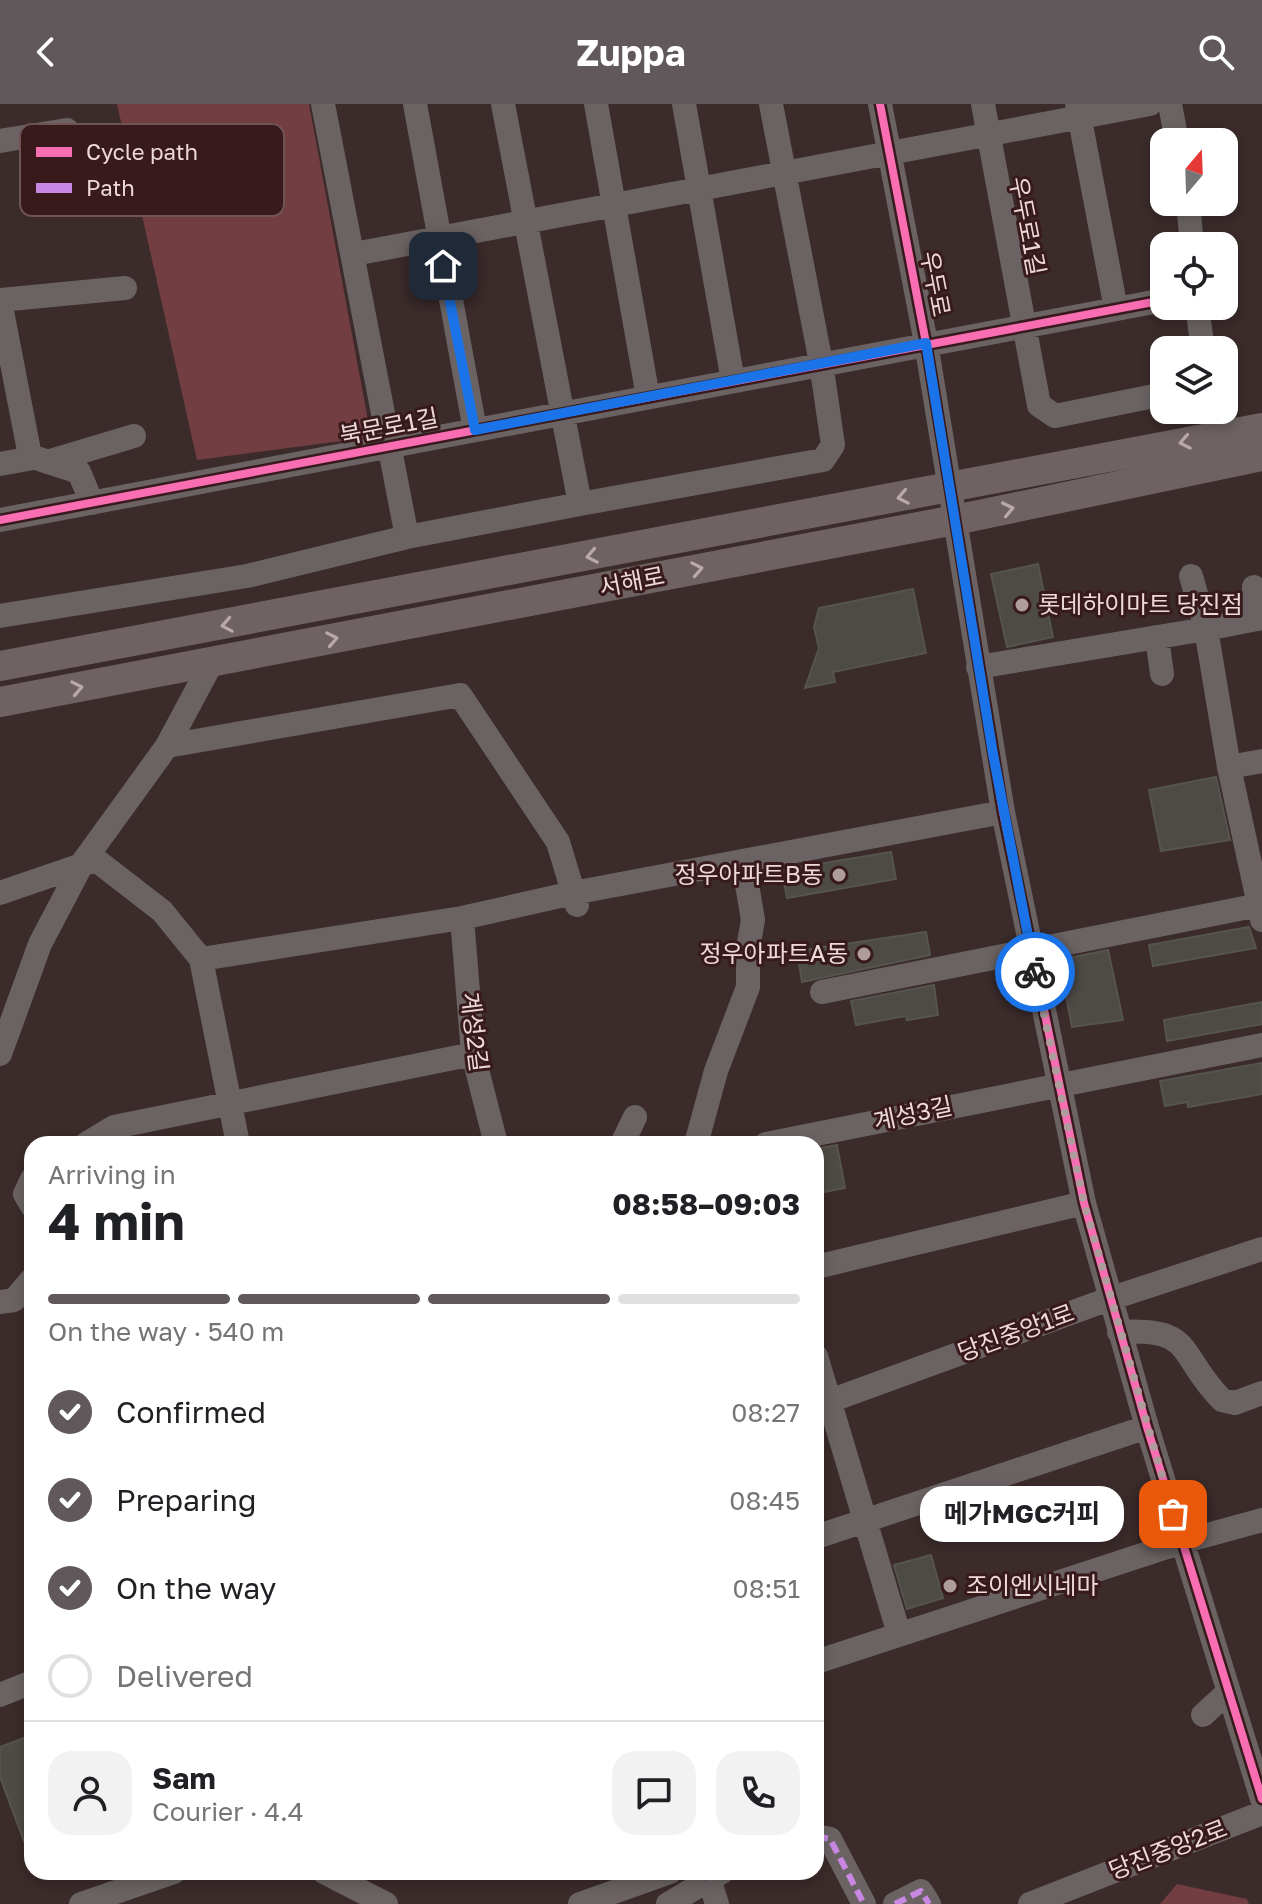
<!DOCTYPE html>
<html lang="en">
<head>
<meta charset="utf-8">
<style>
  body { margin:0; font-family:"Golos Text","Noto Sans KR",sans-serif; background:#f2f2f2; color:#202124; height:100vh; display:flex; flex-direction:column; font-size:30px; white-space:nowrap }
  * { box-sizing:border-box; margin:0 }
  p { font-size:26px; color:#757577 }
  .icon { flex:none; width:44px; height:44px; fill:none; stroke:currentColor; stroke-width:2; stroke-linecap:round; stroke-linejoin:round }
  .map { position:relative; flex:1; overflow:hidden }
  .panel { position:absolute; left:24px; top:1032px; width:800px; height:744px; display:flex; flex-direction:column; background:#fff; border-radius:24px; box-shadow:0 4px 12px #0003 }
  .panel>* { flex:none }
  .needle { width:52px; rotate:19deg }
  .fabs { position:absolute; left:1150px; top:24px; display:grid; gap:16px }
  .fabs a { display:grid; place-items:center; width:88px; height:88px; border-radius:16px; background:#fff; box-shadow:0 4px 12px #0003; font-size:40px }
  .pin { position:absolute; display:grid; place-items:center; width:68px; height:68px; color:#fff; margin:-34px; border-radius:16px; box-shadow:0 4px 12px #0006 }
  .courier { position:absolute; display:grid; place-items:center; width:80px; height:80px; margin:-40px; border:6px solid #1a73e8; border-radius:50%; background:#fff; color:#222; box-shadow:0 2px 10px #0007 }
  .bubble { position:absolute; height:56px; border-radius:24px; background:#fff; box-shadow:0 4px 12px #0003; font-size:26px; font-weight:700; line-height:56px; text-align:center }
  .overview em { font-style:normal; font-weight:700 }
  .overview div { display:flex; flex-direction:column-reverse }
  .overview { display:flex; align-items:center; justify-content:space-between; height:136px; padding:0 24px }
  h1 { font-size:52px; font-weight:700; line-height:60px }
  .bar { display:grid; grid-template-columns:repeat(4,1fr); gap:12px 8px; align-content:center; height:96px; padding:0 24px }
  .bar i { height:10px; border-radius:6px; background:#e0e0e0 }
  .bar .active { background:#60585a }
  .bar p { grid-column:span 4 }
  .line { display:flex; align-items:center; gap:20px; padding:0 24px; border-top:2px solid #e0e0e0 }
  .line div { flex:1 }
  .round { display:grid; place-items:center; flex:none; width:84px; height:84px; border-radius:24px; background:#f2f2f2 }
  ol { padding:0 24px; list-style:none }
  li { display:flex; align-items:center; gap:24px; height:88px }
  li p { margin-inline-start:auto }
  li .icon { padding:8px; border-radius:50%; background:#60585a; color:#fff; stroke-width:4 }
  li:last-child { color:#757577 }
  li i { width:44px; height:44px; border:4px solid #e0e0e0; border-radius:50% }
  header { display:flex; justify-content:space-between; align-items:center; height:104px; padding:0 24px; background:#60585a; color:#fff; font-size:36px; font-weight:700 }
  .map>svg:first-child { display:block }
  .green { fill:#723e41 }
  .building { fill:#4e4a46; stroke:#55544f; stroke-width:2 }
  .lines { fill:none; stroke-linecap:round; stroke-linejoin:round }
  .minor { stroke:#6b6363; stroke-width:24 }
  .major { stroke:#6e6262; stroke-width:30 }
  .quiet { stroke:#c787e3; stroke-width:6; stroke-dasharray:12 6; stroke-linecap:butt }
  .cycleway-casing { stroke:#381a1c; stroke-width:13 }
  .cycleway { stroke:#f96db3; stroke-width:8 }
  .oneway { stroke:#bba9a9 }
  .done { stroke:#af9c9c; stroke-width:8; stroke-dasharray:0 14.4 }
  .route { stroke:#1a73e8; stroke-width:10 }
  .poi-dot { fill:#af9c9c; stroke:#381a1c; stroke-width:3 }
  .labels { text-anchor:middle; stroke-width:6; stroke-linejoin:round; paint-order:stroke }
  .street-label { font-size:24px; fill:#eed9d9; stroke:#381a1c }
  .poi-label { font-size:24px; fill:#eed9d9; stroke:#381a1c; text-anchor:start }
  .key { fill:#381a1c; stroke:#6f5355; stroke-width:2 }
  .key-label { font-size:22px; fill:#eed9d9 }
</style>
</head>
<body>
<header><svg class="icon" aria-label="back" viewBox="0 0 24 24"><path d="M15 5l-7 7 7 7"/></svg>Zuppa<svg class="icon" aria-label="search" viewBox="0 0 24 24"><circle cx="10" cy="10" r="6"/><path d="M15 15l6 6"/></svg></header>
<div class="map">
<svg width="1262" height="1800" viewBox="0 0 1262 1800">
  <rect width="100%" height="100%" fill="#3b2b2b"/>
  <path class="green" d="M 117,0 L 309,0 L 370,327 L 364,334 L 197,356 Z
    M 1177,1780 L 1247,1795 L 1249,1800 L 1160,1800 Z"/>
  <path class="building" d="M 1038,460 L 1053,533 L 1007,543 L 991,470 Z
    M 913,485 L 926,549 L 833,568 L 835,578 L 805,584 L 819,544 L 814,523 L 819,504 Z
    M 1216,673 L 1230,736 L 1161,747 L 1149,686 Z
    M 891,748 L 896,775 L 787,794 L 782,766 Z
    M 1249,823 L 1256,844 L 1153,862 L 1149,841 Z
    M 926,828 L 930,851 L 802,878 L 797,847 Z
    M 1108,846 L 1123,916 L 1072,923 L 1059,856 Z
    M 934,881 L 938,911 L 907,916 L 906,912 L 856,921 L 851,897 Z
    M 1262,898 L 1262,920 L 1167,937 L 1164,916 Z
    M 1262,959 L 1262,990 L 1188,1003 L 1187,998 L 1165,1002 L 1160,977 Z
    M 837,1041 L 845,1084 L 819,1089 L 816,1045 Z
    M 931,1451 L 943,1494 L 907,1505 L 894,1461 Z
    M 32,1631 L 32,1756 L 31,1756 L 0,1673 L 0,1643 Z"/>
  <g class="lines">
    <path class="minor" d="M 323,0 L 407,433
      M 415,0 L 475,326
      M 503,0 L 580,400 L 823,356 L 833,341 L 821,259 L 771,0
      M 596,0 L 648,293
      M 684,0 L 733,277
      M 880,0 L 926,239 L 1003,708 L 1084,1099 L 1147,1323 L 1262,1695
      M 983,0 L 1039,301 L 1055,312 L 1164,290
      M 1077,0 L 1116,205
      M 1170,0 L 1177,38
      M 0,37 L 67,26
      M 1188,98 L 1192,142
      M 354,150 L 1150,0
      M 0,196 L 125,184
      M 0,197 L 30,352 L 79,368 L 92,399
      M 1197,202 L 1203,246
      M 47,358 L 134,332
      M 0,360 L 33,354
      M 0,416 L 1164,196
      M 0,512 L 247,472 L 407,433 L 580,400
      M 1262,514 L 1206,525 L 1229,663 L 1259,801 L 1262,801
      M 1251,515 L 1254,483
      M 1157,533 L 1162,570
      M 978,563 L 1206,525 L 1191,472
      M 167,642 L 460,591 L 558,738 L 577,801
      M 1229,663 L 1262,657
      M 0,789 L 96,756 L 162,807 L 201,855 L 238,1040
      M 462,814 L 473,950 L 496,1040
      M 201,855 L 462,814 L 573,789 L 1003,708
      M 822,888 L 1259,801 L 1262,816
      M 0,950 L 40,840 L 83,758 L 167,642 L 212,558
      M 86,1040 L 114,1023 L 473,950
      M 622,1040 L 635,1013
      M 696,1040 L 716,967 L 748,883 L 748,844 L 753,816 L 743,757
      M 766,1040 L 1262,941
      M 32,1075 L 25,1090 L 32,1102
      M 816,1163 L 1084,1099
      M 0,1198 L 14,1196 L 32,1175
      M 1119,1228 C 1196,1223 1177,1251 1222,1296 L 1235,1299 L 1262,1289
      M 816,1252 L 899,1530
      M 816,1302 L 1109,1195 L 1262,1145
      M 816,1433 L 1147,1323
      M 816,1558 L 1182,1438 L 1262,1416
      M 0,1591 L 32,1578
      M 1203,1611 L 1227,1589
      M 816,1732 L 830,1735 L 864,1800
      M 324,1768 L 386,1800
      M 707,1768 L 717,1800
      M 81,1800 L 174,1768
      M 580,1800 L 670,1768
      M 668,1800 L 722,1768
      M 895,1800 L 921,1787 L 929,1800
      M 1030,1800 L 1262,1709"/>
    <path class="major" d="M 0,562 L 1262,324
      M 0,598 L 955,416 L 1262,352"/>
    <path class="quiet" d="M 816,1732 L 830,1735 L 864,1800
      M 709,1774 L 722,1768
      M 895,1800 L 921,1787 L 929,1800"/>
    <defs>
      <path id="cycleway" d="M 880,0 L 926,239 L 1003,708 L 1084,1099 L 1147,1323 L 1262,1695
        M 0,416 L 1164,196"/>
    </defs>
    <use href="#cycleway" class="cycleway-casing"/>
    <use href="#cycleway" class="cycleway"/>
  </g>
  <defs><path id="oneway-chevron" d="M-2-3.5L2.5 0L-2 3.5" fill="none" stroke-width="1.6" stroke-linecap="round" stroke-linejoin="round" transform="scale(2)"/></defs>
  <g class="oneway">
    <use href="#oneway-chevron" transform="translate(1185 338) rotate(169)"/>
    <use href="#oneway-chevron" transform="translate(903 393) rotate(169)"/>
    <use href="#oneway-chevron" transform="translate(1008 405) rotate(-12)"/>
    <use href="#oneway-chevron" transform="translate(592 452) rotate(169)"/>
    <use href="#oneway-chevron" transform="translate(697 465) rotate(-11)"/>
    <use href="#oneway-chevron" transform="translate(227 521) rotate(170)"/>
    <use href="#oneway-chevron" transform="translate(332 535) rotate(-11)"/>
    <use href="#oneway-chevron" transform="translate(77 584) rotate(-11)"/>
  </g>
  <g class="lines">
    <path class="done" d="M 1035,868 L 1084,1099 L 1173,1410"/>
    <path class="route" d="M 443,162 L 475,326 L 926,239 L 993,650 L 1035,868"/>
  </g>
  <g class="poi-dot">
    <circle cx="1022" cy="501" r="8"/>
    <circle cx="839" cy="771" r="8"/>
    <circle cx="864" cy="850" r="8"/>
    <circle cx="950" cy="1482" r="8"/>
  </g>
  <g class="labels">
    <g class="street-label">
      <text transform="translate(1027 122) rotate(79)" y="8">우두로1길</text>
      <text transform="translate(935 180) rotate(79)" y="8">우두로</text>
      <text transform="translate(389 323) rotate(-11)" y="8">북문로1길</text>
      <text transform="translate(632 478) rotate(-11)" y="8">서해로</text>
      <text transform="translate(474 928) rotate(83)" y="8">계성2길</text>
      <text transform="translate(913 1010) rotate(-12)" y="8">계성3길</text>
      <text transform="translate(1016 1229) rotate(-20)" y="8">당진중앙1로</text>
      <text transform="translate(1168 1746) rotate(-21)" y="8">당진중앙2로</text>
    </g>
    <g class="poi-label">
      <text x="1038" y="509">롯데하이마트 당진점</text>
      <text x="823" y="779" text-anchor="end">정우아파트B동</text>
      <text x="848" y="858" text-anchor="end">정우아파트A동</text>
      <text x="966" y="1490">조이엔시네마</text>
    </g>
  </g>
  <rect x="20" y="20" width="264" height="92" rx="12" class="key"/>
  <rect x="36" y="43" width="36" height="10" fill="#f96db3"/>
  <rect x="36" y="79" width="36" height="10" fill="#c787e3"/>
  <g class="key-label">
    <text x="86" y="56">Cycle path</text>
    <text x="86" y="92">Path</text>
  </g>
</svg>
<div class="fabs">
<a><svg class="needle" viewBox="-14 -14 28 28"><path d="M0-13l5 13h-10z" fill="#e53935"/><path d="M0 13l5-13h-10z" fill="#757577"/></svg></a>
<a><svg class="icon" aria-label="locate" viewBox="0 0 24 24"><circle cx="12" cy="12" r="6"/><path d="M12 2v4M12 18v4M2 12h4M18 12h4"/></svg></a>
<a><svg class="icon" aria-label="layers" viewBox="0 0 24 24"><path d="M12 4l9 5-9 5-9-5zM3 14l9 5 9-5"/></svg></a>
</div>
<div class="pin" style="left:1173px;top:1410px;background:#ea580c"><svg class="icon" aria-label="bag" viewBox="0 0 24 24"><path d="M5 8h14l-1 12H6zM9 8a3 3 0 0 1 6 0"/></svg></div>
<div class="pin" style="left:443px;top:162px;background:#1f2937"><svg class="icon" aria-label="home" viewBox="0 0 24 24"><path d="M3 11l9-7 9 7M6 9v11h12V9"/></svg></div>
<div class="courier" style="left:1035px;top:868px"><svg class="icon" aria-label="bike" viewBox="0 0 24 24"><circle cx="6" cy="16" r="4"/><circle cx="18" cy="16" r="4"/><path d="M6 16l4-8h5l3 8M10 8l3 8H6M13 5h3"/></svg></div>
<div class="bubble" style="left:920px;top:1382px;width:204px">메가MGC커피</div>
<section class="panel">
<div class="overview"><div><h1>4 min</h1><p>Arriving in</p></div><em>08:58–09:03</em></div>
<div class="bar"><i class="active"></i><i class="active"></i><i class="active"></i><i></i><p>On the way · 540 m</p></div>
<ol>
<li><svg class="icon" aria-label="check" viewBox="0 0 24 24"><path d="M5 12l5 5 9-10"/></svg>Confirmed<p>08:27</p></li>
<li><svg class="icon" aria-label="check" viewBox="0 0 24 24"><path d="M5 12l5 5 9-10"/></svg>Preparing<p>08:45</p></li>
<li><svg class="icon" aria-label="check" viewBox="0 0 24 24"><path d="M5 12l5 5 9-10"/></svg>On the way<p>08:51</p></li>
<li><i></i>Delivered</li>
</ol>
<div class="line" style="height:144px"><a class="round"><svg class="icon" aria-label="person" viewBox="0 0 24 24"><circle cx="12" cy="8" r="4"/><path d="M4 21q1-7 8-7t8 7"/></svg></a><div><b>Sam</b><p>Courier · 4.4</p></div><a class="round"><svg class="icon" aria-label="chat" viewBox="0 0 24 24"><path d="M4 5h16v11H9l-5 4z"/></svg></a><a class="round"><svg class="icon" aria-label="phone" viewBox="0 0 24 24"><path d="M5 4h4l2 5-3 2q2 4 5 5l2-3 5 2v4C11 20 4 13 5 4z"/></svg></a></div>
</section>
</div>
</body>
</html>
